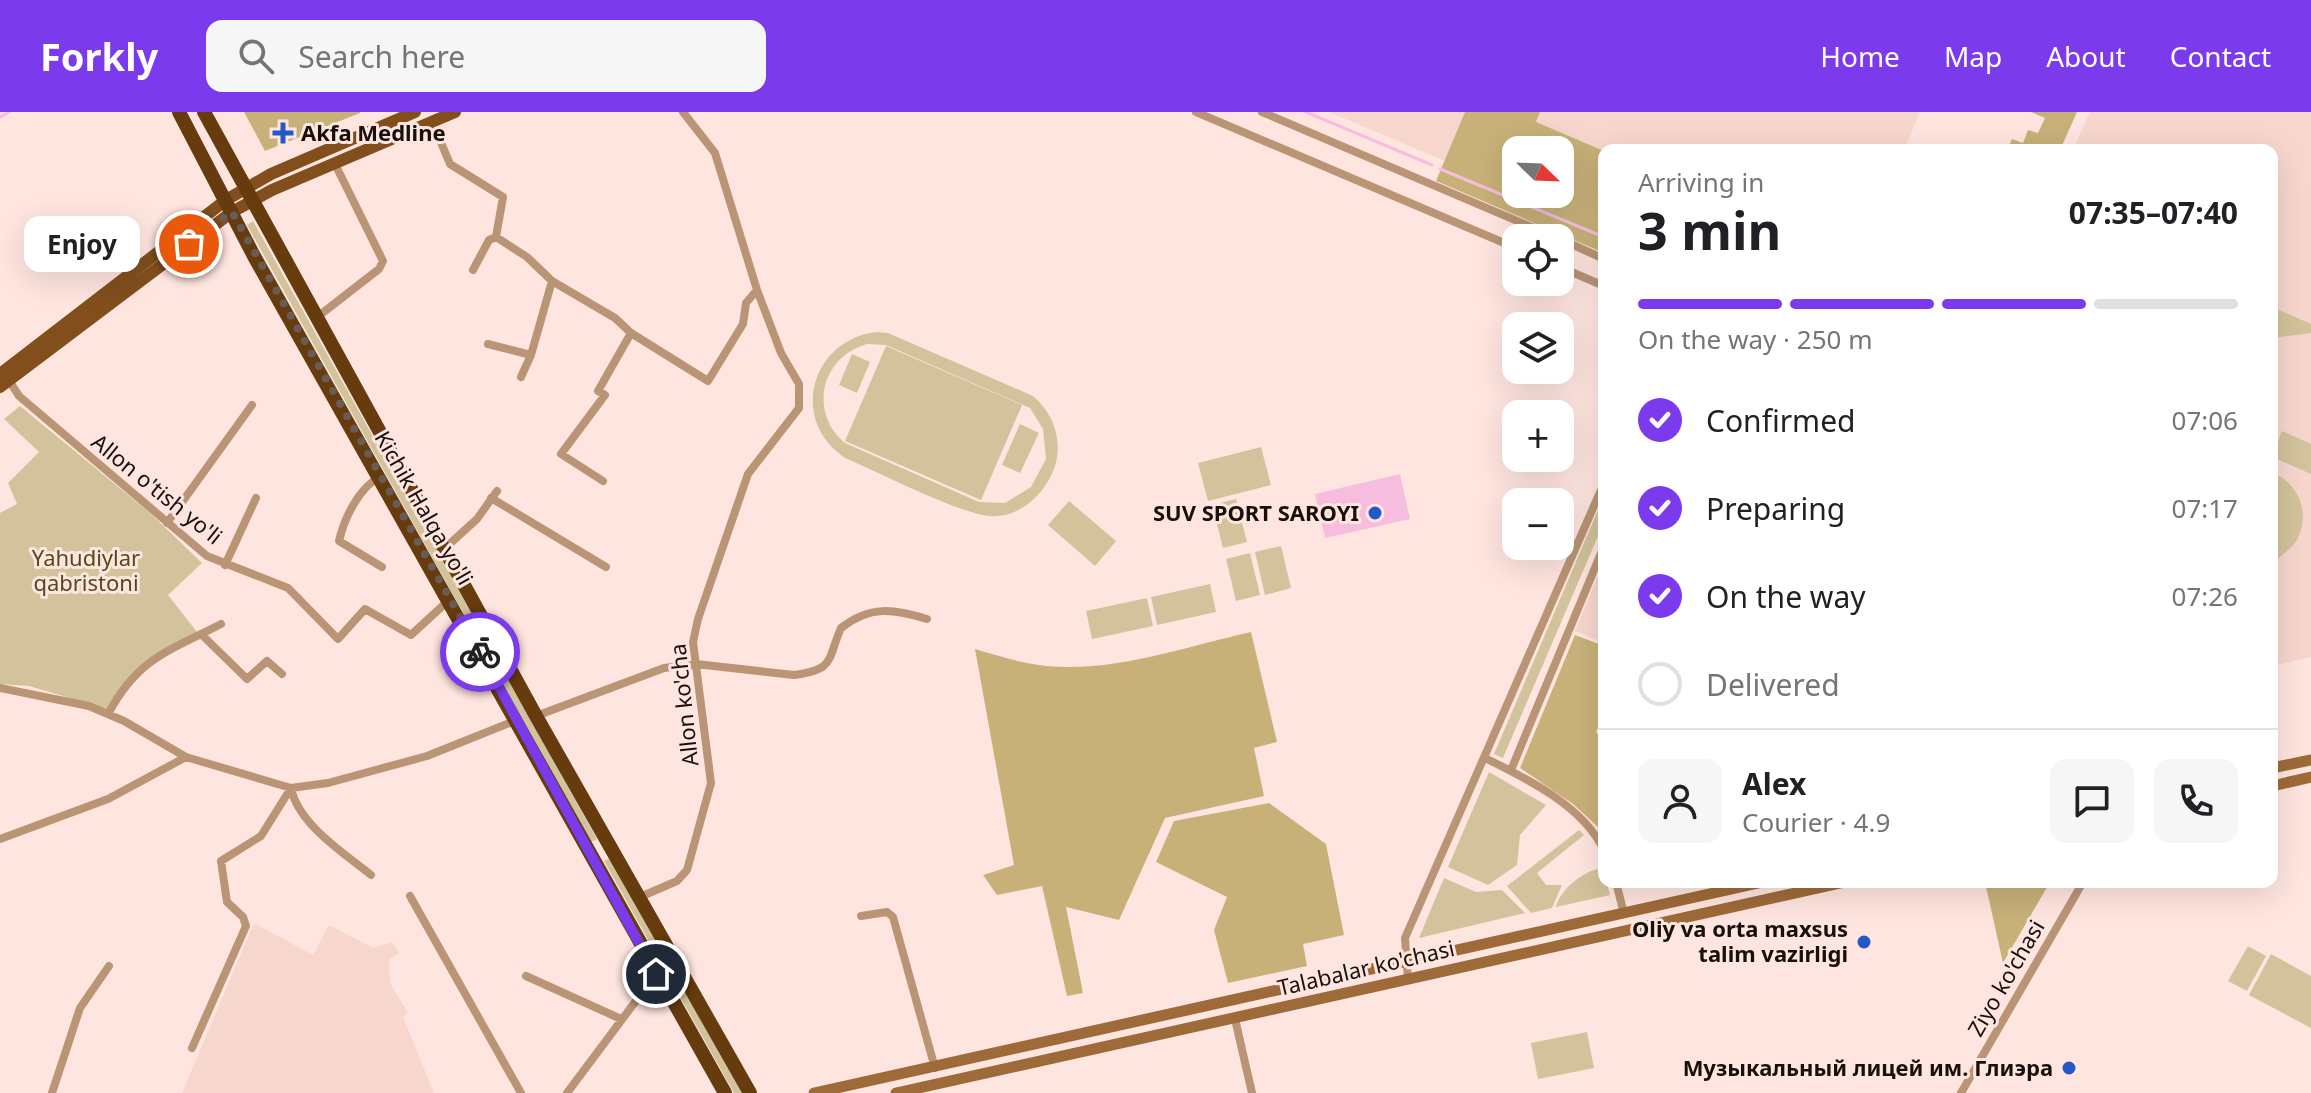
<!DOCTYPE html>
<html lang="en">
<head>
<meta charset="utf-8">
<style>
  body { margin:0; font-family:"Noto Sans",sans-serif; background:#f6f6f6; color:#202124; height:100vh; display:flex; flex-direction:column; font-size:30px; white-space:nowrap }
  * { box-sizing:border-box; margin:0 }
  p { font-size:26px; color:#757577 }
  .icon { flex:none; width:44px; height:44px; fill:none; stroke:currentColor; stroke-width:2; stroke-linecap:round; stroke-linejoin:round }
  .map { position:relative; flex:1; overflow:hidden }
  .side { position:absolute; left:1598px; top:32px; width:680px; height:744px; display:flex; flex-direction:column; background:#fff; border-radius:16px; box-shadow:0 8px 32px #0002 }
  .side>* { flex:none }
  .needle { width:52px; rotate:113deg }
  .controls { position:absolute; left:1502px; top:24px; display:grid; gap:16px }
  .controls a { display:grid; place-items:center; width:72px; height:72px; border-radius:16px; background:#fff; box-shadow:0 8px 32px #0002; font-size:40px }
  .pin { position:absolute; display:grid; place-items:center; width:68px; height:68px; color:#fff; margin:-34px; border:4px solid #fff; border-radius:50%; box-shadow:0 2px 8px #0007 }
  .courier { position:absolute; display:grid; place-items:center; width:80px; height:80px; margin:-40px; border:6px solid #7c3aed; border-radius:50%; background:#fff; color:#222; box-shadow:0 2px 10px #0007 }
  .bubble { position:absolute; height:56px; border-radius:16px; background:#fff; box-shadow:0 8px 32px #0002; font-size:26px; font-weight:700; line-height:56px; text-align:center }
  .overview em { font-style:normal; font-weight:700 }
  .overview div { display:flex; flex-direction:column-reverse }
  .overview { display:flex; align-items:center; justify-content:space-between; height:136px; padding:0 40px }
  h1 { font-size:52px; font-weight:700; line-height:60px }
  .bar { display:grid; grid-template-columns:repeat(4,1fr); gap:12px 8px; align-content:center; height:96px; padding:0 40px }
  .bar i { height:10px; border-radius:6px; background:#e0e0e0 }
  .bar .on { background:#7c3aed }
  .bar p { grid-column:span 4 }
  .line { display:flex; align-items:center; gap:20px; padding:0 40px; border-top:2px solid #e0e0e0 }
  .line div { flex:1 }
  .round { display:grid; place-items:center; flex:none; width:84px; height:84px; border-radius:16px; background:#f6f6f6 }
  ol { padding:0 40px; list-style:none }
  li { display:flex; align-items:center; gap:24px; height:88px }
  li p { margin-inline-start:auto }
  li .icon { padding:8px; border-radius:50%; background:#7c3aed; color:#fff; stroke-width:4 }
  li:last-child { color:#757577 }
  li i { width:44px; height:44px; border:4px solid #e0e0e0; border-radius:50% }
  header { display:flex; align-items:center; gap:48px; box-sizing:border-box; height:112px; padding:0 40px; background:#7c3aed; color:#fff }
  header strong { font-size:38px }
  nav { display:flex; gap:44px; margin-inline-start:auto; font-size:28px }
  .search { width:560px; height:72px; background:#f6f6f6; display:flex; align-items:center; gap:20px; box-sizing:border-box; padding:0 28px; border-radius:16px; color:#757577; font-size:30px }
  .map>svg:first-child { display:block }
  .built { fill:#f7d6cd }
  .green { fill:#d3c39c; fill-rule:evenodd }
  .forest { fill:#c8b179; fill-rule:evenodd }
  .water { fill:#f6bddf }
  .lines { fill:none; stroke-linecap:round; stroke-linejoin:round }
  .stream { stroke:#f6bddf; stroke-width:3 }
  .street { stroke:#ba9575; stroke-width:8 }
  .secondary { stroke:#9f6a39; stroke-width:11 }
  .primary { stroke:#824f1c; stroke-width:12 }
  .highway { stroke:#663b0d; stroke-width:14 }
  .done { stroke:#695b56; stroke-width:8; stroke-dasharray:0 14.4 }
  .route { stroke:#7c3aed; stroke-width:10 }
  .poi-dot { fill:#2458c6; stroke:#ffe5df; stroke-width:3 }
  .labels { text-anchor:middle; stroke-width:6; stroke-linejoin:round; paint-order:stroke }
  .poi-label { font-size:22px; font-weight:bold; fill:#18100d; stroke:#ffe5df; text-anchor:end }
  .street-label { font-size:22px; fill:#18100d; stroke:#ffe5df }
  .park-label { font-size:22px; fill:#58471b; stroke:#ffe5df }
</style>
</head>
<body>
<header>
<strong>Forkly</strong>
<div class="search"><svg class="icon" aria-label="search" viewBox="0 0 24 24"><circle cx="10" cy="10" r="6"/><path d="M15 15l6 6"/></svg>Search here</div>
<nav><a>Home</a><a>Map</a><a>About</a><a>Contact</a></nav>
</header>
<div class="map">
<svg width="2311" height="981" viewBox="0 0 2311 981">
  <rect width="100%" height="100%" fill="#ffe5df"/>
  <path class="built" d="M 1329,0 L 1920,0 L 1904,38 L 1604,38 L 1604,116 L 1560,82 L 1560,38 L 1516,38 L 1516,79 Z
    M 2090,0 L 2311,0 L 2311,545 L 2272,554 L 2272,38 L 2073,38 Z
    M 1604,450 L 1604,531 L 1575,519 Z
    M 254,811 L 313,843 L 329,813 L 373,836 L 392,830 L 399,841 L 389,847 L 390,871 L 408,901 L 403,905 L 434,981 L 182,981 Z"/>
  <path class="green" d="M 253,109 L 597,727 L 591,730 L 247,113 Z
    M 2272,195 L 2311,212 L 2311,221 L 2272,226 Z
    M 877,220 L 888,221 L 1033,284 C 1052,300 1062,325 1056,350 C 1049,379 1020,407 990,404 C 960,402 878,360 847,347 C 788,311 810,227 877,220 ZM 867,232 L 886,233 L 1030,296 L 1043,317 L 1046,347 L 1031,375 L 1005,391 L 979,390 L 845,331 C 808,300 821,245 867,232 Z
    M 886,234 L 1022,293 L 981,388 L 845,329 Z
    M 852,242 L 870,250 L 857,281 L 839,273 Z
    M 20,294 L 150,401 L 202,451 L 168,483 L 197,520 C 156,542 131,554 107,597 L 29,574 L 0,572 L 0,401 L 17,392 L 8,371 L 39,340 L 4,307 Z
    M 1020,312 L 1039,321 L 1020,361 L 1002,353 Z
    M 2282,319 L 2311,332 L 2311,362 L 2272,345 Z
    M 1261,335 L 1271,373 L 1208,389 L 1198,351 Z
    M 2272,360 C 2299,372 2311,401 2297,428 C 2289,440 2278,443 2272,457 Z
    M 1604,384 L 1604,410 L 1503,646 L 1494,642 Z
    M 1236,387 L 1247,430 L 1223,436 L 1212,393 Z
    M 1069,389 L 1116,429 L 1095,454 L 1048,413 Z
    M 1281,434 L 1291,476 L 1265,483 L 1255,440 Z
    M 1250,441 L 1260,483 L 1236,489 L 1226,447 Z
    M 1210,472 L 1216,500 L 1157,513 L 1151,485 Z
    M 1147,486 L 1153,514 L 1092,527 L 1086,499 Z
    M 1489,660 L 1546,693 L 1520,723 L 1517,753 L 1488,773 L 1448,755 Z
    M 1579,718 L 1584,723 L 1537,761 L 1546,773 L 1562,773 L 1552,796 L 1531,801 L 1507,774 Z
    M 610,746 L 742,981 L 734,981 L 604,749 Z
    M 1598,757 L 1604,760 L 1610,783 L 1556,795 C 1559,779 1582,760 1598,757 Z
    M 1444,766 L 1476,780 L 1502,778 L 1525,801 L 1419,826 Z
    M 2248,834 L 2266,844 L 2247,879 L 2228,869 Z
    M 2271,842 L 2311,864 L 2311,916 L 2249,883 Z
    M 1587,920 L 1594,956 L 1538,967 L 1531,931 Z"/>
  <path class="forest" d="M 244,0 L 360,0 L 360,1 L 265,39 Z
    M 1465,0 L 1540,0 L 1536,10 L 1604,39 L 1604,141 L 1436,69 ZM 1516,38 L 1560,38 L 1560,82 L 1516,82 Z
    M 2031,0 L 2077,0 L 2060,38 L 2007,38 L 2012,27 L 2023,31 L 2028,18 L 2038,21 L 2045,6 Z
    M 1251,520 L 1277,630 L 1254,636 L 1264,684 L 1165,706 L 1119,808 L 1066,795 L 1083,881 L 1067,884 L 1042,774 L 997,783 L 983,763 L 1014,753 L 975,537 C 1005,546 1034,555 1066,555 C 1127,556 1192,533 1251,520 Z
    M 1575,523 L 1604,534 L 1604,599 L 1596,620 L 1604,631 L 1604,713 L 1599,716 L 1573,692 L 1520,656 Z
    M 1269,691 L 1326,732 L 1344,823 L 1303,832 L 1307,854 L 1228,871 L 1214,818 L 1227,785 L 1156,750 L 1174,709 Z
    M 1985,770 L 2050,770 L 2003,851 Z"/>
  <path class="water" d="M 1400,362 L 1410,407 L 1325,426 L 1315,382 Z"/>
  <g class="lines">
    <path class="stream" d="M 1306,0 L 1432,53
      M 0,5 L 9,0
      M 1440,57 L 1604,125"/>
    <path class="street" d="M 1196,0 L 1516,136
      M 1262,0 L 1557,126
      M 432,9 L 450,52 L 503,85 L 496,125 L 489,128 L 473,158
      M 496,125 L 527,145 L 552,169 L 615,206 L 631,221 L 708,269 L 743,212 L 746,191 L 757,178
      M 1560,127 L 1604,147
      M 1560,155 L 1604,174
      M 316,206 L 379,157 L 383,149 L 335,52
      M 488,232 L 531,243
      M 521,265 L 531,243 L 552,169
      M 8,267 L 19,284 L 207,444 L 288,476 L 338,527 L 365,497 L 411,523 L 449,488
      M 380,365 C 359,375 344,407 339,429 L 382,455
      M 603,369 L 561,342 L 605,283 L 598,279 L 631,221
      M 491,386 L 606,455
      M 167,411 L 252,293
      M 444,437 L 477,407 L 497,379
      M 225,453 L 256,386
      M 201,522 L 247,567 L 267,549 L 282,562
      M 0,576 L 89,594 L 124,609 L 186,645 L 291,676 L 328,671 L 427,644 L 517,608
      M 108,602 C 138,546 167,540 221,512
      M 536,604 L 664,556 L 696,552 L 794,563 C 835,558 827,548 841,516 C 870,493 894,497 927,507
      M 1485,646 C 1526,666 1585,695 1604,739
      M 1511,658 L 1604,434
      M 291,676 C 298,712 344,741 371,763
      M 0,727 L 108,687 L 186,645
      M 1616,770 L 1624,802
      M 410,784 L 521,981
      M 640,785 L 677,769 L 687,758 L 711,671 L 693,530 L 698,507 L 748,362 L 799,296 L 799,272 L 781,241 L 757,178 L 715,41 L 683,0
      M 861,804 L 887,800 L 893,805 L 935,956
      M 526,864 L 621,907
      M 1408,868 L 1405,826 L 1604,371
      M 1235,907 L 1252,981
      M 192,936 L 246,814 L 243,805 L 227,790 L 221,749 L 261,724 L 291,676
      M 52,981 L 80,896 L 109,854
      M 567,981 L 656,862
      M 1961,981 L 2083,770"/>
    <path class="secondary" d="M 2272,656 L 2311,648
      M 2272,674 L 2311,665
      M 814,981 L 1763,770
      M 896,981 L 1845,770"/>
    <path class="primary" d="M 0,262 L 226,88 L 271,62 L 415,0
      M 0,275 L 232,100 L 272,78 L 455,0"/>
    <path class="highway" d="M 179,0 L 255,146 L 725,981
      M 204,0 L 536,604 L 750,981"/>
  </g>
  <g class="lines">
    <path class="done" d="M 189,132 L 232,100 L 480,540"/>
    <path class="route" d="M 480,540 L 656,862"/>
  </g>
  <g class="poi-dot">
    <path d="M279 9h8v8h8v8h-8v8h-8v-8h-8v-8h8z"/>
    <circle cx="1375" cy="401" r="8"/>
    <circle cx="1864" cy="830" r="8"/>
    <circle cx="2069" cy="956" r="8"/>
  </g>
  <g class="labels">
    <g class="poi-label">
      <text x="301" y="29" text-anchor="start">Akfa Medline</text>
      <text x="1359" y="409">SUV SPORT SAROYI</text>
      <text x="1848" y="825">Oliy va orta maxsus<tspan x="1848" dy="25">talim vazirligi</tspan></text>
      <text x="2053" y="964">Музыкальный лицей им. Глиэра</text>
    </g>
    <g class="street-label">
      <text transform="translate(157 377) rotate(39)" y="8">Allon o'tish yo'li</text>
      <text transform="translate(424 396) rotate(60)" y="8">Kichik Halqa yo'li</text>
      <text transform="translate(684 593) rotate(-96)" y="8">Allon ko'cha</text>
      <text transform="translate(1366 856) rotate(-13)" y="8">Talabalar ko'chasi</text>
      <text transform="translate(2006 866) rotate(-60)" y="8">Ziyo ko'chasi</text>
    </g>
    <g class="park-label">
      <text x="86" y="454">Yahudiylar<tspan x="86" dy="25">qabristoni</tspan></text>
    </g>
  </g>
</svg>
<div class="controls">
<a><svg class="needle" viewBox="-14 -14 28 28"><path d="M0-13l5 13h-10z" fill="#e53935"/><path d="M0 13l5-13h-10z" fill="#757577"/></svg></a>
<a><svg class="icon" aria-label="locate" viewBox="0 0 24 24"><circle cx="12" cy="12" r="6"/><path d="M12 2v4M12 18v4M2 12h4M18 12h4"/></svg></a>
<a><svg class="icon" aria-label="layers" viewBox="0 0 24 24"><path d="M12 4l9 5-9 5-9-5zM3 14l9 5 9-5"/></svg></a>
<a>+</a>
<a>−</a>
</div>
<div class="pin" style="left:189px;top:132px;background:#ea580c"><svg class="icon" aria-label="bag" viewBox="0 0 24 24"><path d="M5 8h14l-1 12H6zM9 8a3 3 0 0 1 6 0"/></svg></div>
<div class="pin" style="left:656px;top:862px;background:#1f2937"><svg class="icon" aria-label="home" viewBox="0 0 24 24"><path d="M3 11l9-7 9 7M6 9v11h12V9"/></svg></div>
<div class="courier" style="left:480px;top:540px"><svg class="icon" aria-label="bike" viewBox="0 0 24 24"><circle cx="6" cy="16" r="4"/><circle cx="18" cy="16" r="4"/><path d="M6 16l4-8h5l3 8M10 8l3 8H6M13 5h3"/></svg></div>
<div class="bubble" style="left:24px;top:104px;width:116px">Enjoy</div>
<section class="side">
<div class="overview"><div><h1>3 min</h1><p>Arriving in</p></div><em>07:35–07:40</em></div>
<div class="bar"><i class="on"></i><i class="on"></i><i class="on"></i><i></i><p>On the way · 250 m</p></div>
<ol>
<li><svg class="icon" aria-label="check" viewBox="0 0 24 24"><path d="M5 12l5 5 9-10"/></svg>Confirmed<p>07:06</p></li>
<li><svg class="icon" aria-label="check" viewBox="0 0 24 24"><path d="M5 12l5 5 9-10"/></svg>Preparing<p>07:17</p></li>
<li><svg class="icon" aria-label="check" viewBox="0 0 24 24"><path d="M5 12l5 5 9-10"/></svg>On the way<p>07:26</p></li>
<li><i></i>Delivered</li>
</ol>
<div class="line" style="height:144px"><a class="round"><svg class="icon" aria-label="person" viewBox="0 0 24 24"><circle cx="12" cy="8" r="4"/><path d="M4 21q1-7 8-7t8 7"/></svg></a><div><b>Alex</b><p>Courier · 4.9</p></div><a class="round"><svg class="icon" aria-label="chat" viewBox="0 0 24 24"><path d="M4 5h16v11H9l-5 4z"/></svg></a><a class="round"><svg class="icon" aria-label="phone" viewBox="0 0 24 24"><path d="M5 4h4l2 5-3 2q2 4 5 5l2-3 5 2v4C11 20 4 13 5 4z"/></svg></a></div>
</section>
</div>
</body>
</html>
